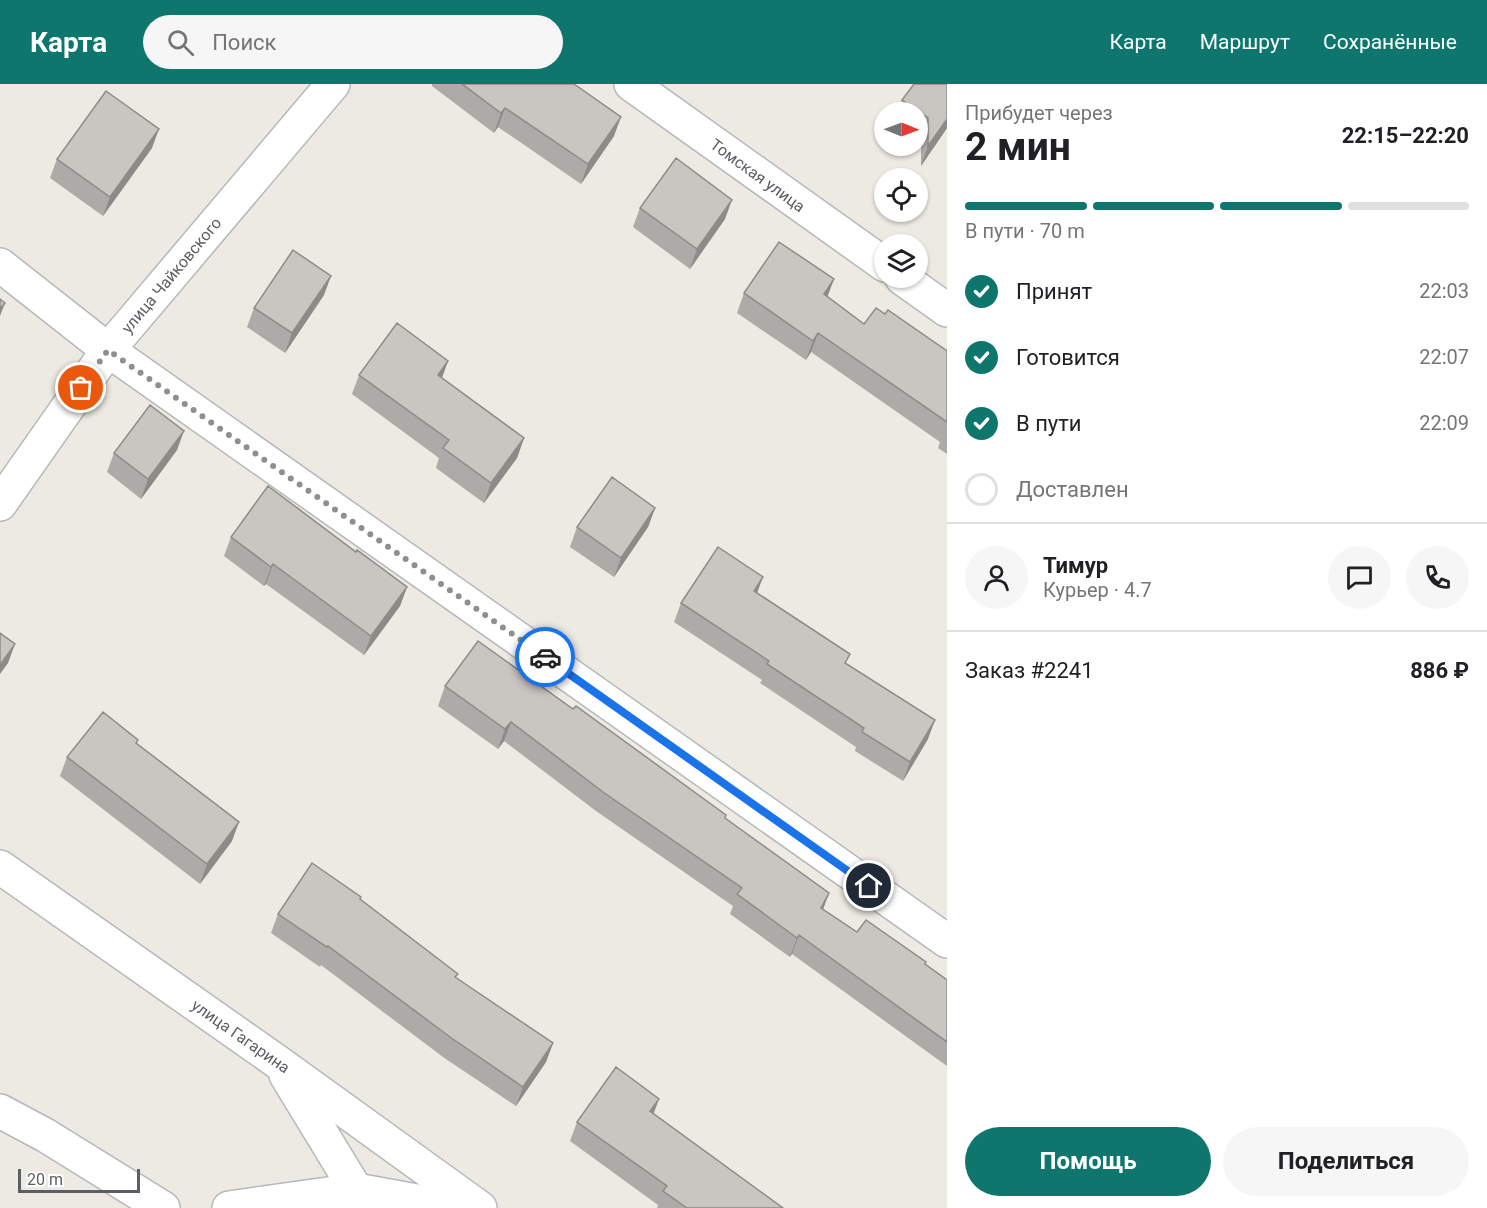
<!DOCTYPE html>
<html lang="ru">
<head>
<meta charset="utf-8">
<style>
  body { margin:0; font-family:Roboto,sans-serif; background:#f6f6f6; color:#202124; height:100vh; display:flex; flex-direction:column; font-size:22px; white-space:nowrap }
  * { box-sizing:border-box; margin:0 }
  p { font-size:20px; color:#757577 }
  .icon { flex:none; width:33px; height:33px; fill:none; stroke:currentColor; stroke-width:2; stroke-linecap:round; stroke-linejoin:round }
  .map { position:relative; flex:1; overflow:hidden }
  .drawer { display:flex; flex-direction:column; background:#fff; width:540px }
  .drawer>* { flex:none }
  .needle { width:39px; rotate:91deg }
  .fabs { position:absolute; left:874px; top:18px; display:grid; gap:12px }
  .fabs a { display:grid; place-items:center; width:54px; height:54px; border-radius:50%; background:#fff; box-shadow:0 2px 4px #0004; font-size:30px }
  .scale { position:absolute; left:18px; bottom:15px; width:122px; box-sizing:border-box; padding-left:6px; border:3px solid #5b5e62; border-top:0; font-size:16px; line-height:21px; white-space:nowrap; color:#5b5e62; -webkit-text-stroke:4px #fff; paint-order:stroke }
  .pin { position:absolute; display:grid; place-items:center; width:51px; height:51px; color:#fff; margin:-26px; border:3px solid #fff; border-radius:50%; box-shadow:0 2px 6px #0007 }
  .courier { position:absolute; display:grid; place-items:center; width:60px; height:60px; margin:-30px; border:4px solid #1a73e8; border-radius:50%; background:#fff; color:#222; box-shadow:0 2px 8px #0007 }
  .summary em { font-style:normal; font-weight:700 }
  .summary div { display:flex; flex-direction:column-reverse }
  .summary { display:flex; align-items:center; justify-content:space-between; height:102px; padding:0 18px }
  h1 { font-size:39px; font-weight:700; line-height:45px }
  .bar { display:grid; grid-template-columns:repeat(4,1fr); gap:9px 6px; align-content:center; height:72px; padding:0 18px }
  .bar i { height:8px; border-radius:4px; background:#e0e0e0 }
  .bar .on { background:#0f766e }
  .bar p { grid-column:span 4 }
  .line { display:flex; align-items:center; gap:15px; padding:0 18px; border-top:2px solid #e0e0e0 }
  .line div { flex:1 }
  .round { display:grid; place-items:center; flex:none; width:63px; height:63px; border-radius:32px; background:#f6f6f6 }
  ol { padding:0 18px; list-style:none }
  li { display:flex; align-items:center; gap:18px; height:66px }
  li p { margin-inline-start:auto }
  li .icon { padding:6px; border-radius:50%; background:#0f766e; color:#fff; stroke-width:4 }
  li:last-child { color:#757577 }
  li i { width:33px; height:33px; border:3px solid #e0e0e0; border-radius:50% }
  .button { display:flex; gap:12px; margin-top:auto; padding:12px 18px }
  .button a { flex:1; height:69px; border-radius:36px; background:#0f766e; color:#fff; font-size:24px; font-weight:700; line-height:69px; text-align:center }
  .button a+a { background:#f6f6f6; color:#202124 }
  header { display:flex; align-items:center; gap:36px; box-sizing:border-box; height:84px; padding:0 30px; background:#0f766e; color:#fff }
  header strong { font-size:28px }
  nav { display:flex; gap:33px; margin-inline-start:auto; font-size:21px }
  .search { width:420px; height:54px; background:#f6f6f6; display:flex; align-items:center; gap:15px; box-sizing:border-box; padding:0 21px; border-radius:33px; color:#757577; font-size:22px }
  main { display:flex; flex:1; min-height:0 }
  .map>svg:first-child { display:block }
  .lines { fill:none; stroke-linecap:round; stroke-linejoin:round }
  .minor-casing { stroke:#b5b8bb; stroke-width:36 }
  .minor { stroke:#fff; stroke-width:33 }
  .wall { fill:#adaaa7 }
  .shaded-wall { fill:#8d8b88 }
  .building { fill:#c9c6c2; stroke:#8d8b88; stroke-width:1.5 }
  .done { stroke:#8e8f8f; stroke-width:6; stroke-dasharray:0 10.8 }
  .route { stroke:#1a73e8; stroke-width:8 }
  .labels { text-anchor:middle; stroke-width:6; stroke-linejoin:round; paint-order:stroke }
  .street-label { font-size:16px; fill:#5b5e62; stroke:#fff }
</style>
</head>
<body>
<header>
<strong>Карта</strong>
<div class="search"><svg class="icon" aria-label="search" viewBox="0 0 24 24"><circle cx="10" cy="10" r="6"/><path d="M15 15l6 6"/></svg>Поиск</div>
<nav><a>Карта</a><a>Маршрут</a><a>Сохранённые</a></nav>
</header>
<main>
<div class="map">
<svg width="947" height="1124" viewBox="0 0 947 1124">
  <rect width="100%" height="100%" fill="#eceae2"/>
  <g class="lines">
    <defs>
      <path id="minor" d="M 631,0 L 885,181
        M 0,181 L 108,266 L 947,857
        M 902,194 L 947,226
        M 0,420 L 108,266 L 333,0
        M 0,783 L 279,979 L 480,1124
        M 286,991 L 356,1106 L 359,1124
        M 0,1027 L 45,1051 L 163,1124
        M 229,1124 L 356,1106 L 455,1124"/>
    </defs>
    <use href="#minor" class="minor-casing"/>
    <use href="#minor" class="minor"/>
  </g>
  <path class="wall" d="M 432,0 L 574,0 L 614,52 L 581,100 L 498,43 L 494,49 L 432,2 Z
    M 902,16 L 947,44 L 921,82 L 921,53 L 918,51 L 918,28 L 898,28 Z
    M 152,64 L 103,132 L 50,94 L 57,75 Z
    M 640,124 L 725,135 L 690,185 L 633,143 Z
    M 834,195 L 827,212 L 864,240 L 885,230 L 947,267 L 947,370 L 938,364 L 940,358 L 811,268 L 806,276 L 737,229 L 744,209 Z
    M 324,211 L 285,269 L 247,243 L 254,224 Z
    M 448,277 L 442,294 L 524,354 L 517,374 L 484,419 L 436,384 L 439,374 L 352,310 L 359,291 Z
    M 177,366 L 141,415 L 107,388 L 114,369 Z
    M 655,424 L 648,443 L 614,493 L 570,463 L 577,443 Z
    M 231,453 L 356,468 L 407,503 L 400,522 L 364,571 L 266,500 L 264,502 L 224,472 Z
    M 757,509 L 847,580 L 928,655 L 903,697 L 855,667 L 856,663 L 760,599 L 762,596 L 674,538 L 681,519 Z
    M 445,602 L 573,625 L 726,731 L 725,734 L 829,809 L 823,825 L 857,848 L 926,878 L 925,881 L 947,896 L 947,982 L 792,870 L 790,873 L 730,830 L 733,822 L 596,727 L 504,657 L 498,665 L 438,622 Z
    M 137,660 L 232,757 L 200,800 L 60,692 L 67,673 Z
    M 360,816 L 456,894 L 553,959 L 546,978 L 516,1022 L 443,973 L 321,881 L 320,883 L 271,849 L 278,830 Z
    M 653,1030 L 783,1124 L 657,1124 L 658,1121 L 570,1057 L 577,1038 Z"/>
  <path class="shaded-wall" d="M 505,24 L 498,43 L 494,49 L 501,29 Z
    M 621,33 L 614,52 L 581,100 L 588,80 Z
    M 947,35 L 947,44 L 921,82 L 928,62 Z
    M 159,45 L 152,64 L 103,132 L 110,113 Z
    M 732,116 L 725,135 L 690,185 L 697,165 Z
    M 331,192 L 324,211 L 285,269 L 292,249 Z
    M 834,195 L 827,214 L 824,210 Z
    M 5,219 L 0,232 L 0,225 Z
    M 818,249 L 811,268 L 806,276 L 813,257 Z
    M 448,277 L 441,296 L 438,291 Z
    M 184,347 L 177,366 L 141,415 L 148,395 Z
    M 524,354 L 517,374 L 484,419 L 491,399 Z
    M 655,424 L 648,443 L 614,493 L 621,474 Z
    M 273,480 L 266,500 L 264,502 L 271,483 Z
    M 763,493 L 756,512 L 754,507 Z
    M 407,503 L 400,522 L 364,571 L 371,552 Z
    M 15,560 L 8,579 L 0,590 L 0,581 Z
    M 935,636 L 928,655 L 903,697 L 910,678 Z
    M 511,638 L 504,657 L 498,665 L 505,645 Z
    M 239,738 L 232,757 L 200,800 L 207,780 Z
    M 829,809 L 822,828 L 821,824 Z
    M 799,851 L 792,870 L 790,873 L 797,854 Z
    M 553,959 L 546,978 L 516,1022 L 523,1003 Z
    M 659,1015 L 652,1034 L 650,1027 Z"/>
  <path class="building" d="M 462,0 L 574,0 L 621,33 L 588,80 L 505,24 L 501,29 Z
    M 914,0 L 947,0 L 947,35 L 928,62 L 928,34 L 902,16 Z
    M 106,7 L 159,45 L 110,113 L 57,75 Z
    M 676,74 L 732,116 L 697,165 L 640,124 Z
    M 779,158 L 834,195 L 824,210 L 864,240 L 876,224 L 885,230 L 888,226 L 947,267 L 947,338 L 818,249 L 813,257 L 744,209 Z
    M 293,166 L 331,192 L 292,249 L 254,224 Z
    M 0,215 L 5,219 L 0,225 Z
    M 397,239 L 448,277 L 438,291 L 524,354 L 491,399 L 443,364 L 449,356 L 359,291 Z
    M 150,321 L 184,347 L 148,395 L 114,369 Z
    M 612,393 L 655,424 L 621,474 L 577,443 Z
    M 268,402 L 356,468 L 357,466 L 407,503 L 371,552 L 273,480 L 271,483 L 231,453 Z
    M 718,463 L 763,493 L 754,507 L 850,570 L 845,579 L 935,636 L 910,678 L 862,648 L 864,644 L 767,580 L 769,577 L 681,519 Z
    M 0,549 L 15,560 L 0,581 Z
    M 478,557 L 573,625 L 576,622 L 726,731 L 725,734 L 829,809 L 821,824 L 857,848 L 866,836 L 926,878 L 925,880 L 947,896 L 947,958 L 799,851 L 797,854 L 737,810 L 742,804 L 603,708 L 511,638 L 505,645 L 445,602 Z
    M 103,628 L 138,656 L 136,659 L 239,738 L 207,780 L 67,673 Z
    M 312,779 L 361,813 L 360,815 L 458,890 L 455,893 L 553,959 L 523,1003 L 450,953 L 328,862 L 327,863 L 278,830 Z
    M 616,983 L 659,1015 L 650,1027 L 783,1124 L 687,1124 L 663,1107 L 667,1102 L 577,1038 Z"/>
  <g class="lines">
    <path class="done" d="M 81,304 L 108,266 L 545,573"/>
    <path class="route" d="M 545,573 L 869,802"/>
  </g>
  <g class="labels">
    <g class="street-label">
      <text transform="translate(758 91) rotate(36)" y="6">Томская улица</text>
      <text transform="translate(171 191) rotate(-50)" y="6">улица Чайковского</text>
      <text transform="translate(241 952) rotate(35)" y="6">улица Гагарина</text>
    </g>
  </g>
</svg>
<div class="fabs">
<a><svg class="needle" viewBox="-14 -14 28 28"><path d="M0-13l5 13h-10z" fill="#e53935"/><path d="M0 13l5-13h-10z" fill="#757577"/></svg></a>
<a><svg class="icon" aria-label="locate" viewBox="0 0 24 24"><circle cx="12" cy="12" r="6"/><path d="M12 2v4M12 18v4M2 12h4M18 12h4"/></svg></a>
<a><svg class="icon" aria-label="layers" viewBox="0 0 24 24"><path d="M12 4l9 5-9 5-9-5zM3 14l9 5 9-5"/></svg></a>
</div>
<div class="scale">20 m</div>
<div class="pin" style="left:81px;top:304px;background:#ea580c"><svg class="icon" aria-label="bag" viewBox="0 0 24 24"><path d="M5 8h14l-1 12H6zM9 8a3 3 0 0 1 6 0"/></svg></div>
<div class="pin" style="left:869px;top:802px;background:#1f2937"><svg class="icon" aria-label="home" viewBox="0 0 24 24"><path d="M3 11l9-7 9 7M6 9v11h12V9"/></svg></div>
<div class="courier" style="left:545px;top:573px"><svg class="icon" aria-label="car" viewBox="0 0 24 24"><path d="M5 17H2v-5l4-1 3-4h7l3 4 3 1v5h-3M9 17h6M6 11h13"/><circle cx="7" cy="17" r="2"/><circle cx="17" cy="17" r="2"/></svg></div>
</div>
<section class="drawer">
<div class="summary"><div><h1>2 мин</h1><p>Прибудет через</p></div><em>22:15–22:20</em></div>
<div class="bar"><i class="on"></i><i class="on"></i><i class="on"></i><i></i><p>В пути · 70 m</p></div>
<ol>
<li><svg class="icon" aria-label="check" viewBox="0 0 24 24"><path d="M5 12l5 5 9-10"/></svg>Принят<p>22:03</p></li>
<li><svg class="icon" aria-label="check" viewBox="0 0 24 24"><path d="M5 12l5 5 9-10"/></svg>Готовится<p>22:07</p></li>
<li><svg class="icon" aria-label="check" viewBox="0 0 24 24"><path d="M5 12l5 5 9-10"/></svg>В пути<p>22:09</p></li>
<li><i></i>Доставлен</li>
</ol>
<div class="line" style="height:108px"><a class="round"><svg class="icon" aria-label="person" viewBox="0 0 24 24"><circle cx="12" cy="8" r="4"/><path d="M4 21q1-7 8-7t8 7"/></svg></a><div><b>Тимур</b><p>Курьер · 4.7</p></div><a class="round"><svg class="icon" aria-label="chat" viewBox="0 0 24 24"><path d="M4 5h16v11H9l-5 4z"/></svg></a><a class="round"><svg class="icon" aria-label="phone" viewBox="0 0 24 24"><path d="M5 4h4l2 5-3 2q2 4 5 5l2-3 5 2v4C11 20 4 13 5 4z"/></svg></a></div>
<div class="line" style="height:78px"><div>Заказ #2241</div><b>886 ₽</b></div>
<div class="button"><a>Помощь</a><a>Поделиться</a></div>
</section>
</main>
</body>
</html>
